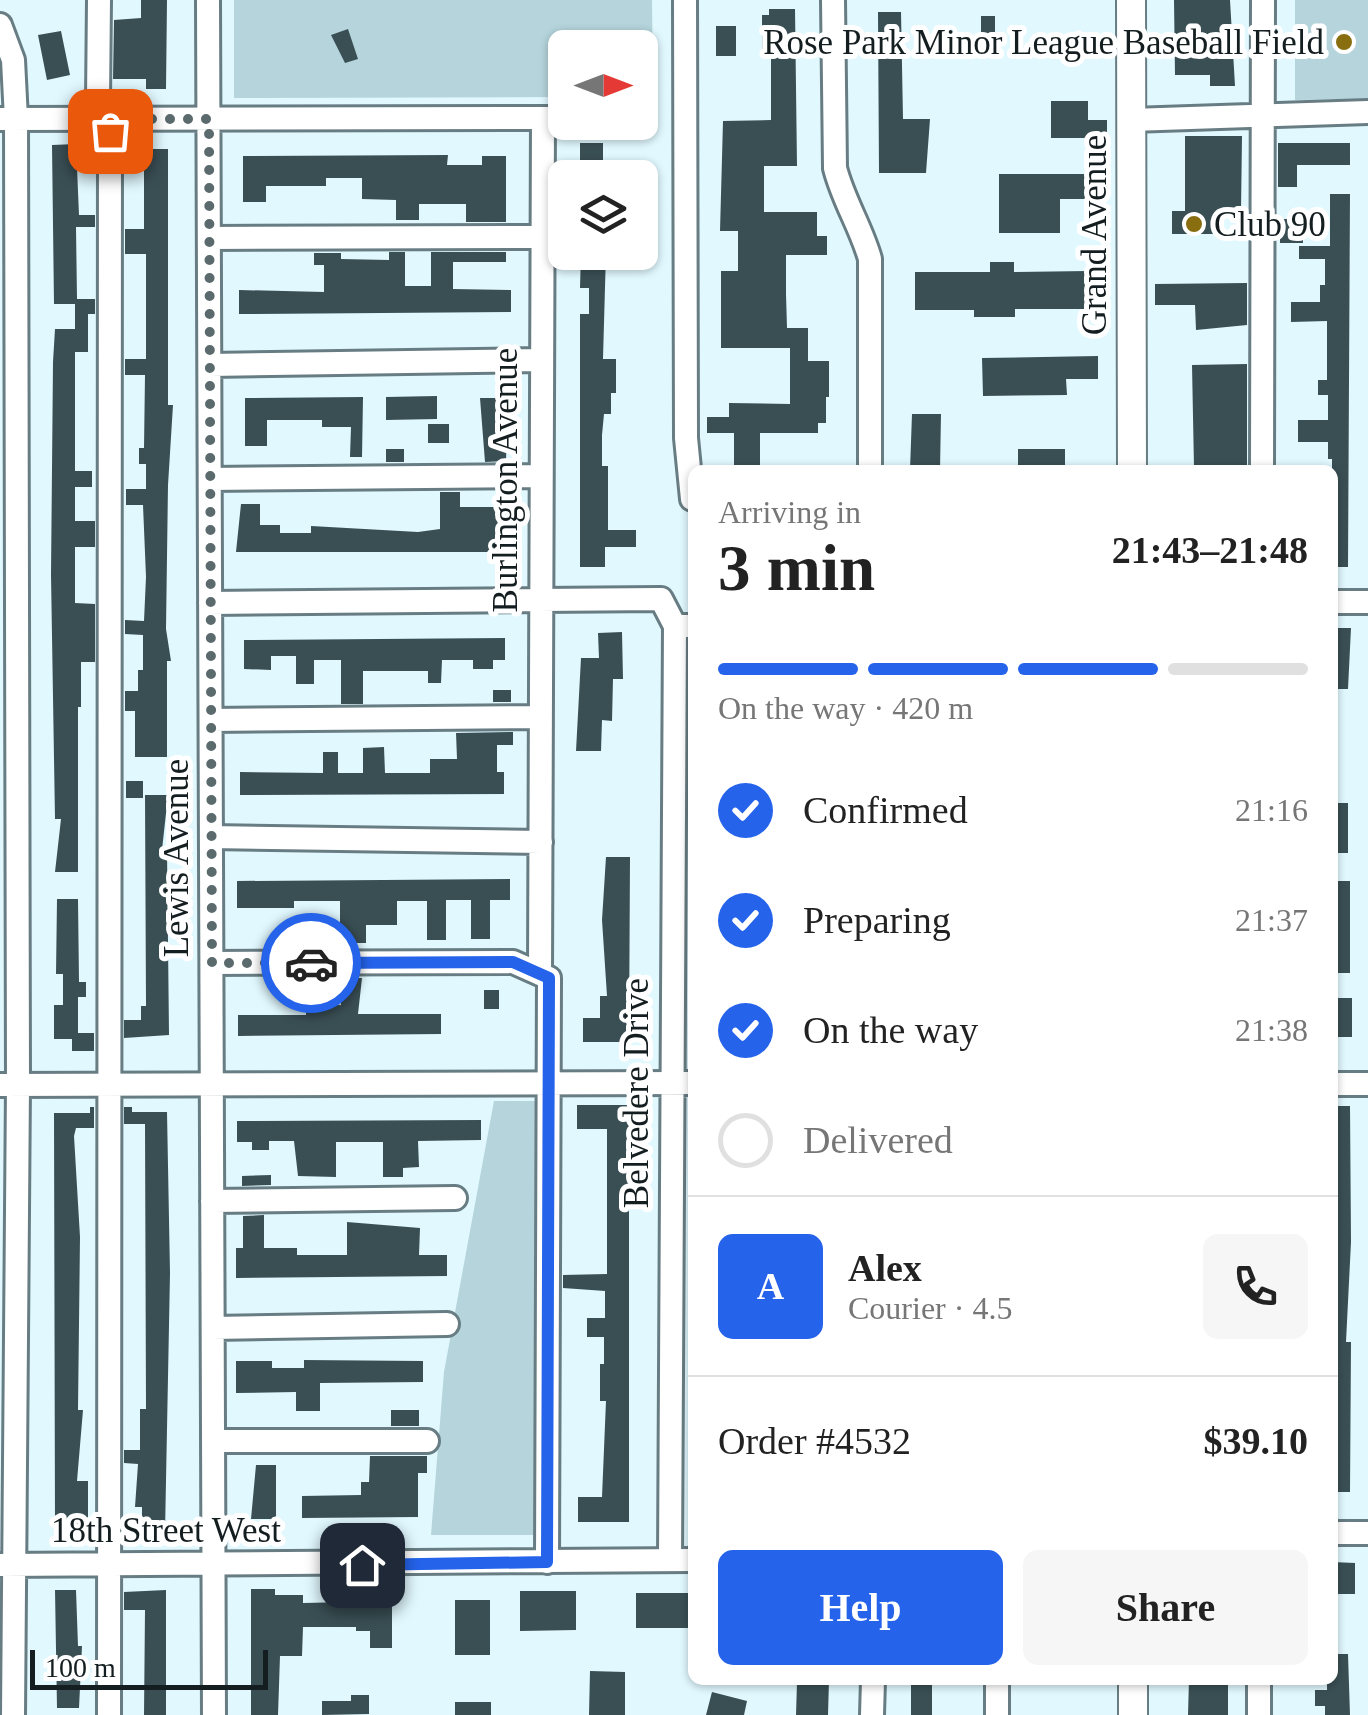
<!DOCTYPE html>
<html lang="en">
<head>
<meta charset="utf-8">
<style>
  body { margin:0; font-family:"Times New Roman",serif; background:#f6f6f6; color:#222; height:100vh; display:flex; flex-direction:column; font-size:38px; white-space:nowrap }
  * { box-sizing:border-box; margin:0 }
  p { font-size:32px; color:#767676 }
  .icon { flex:none; width:55px; height:55px; fill:none; stroke:currentColor; stroke-width:2; stroke-linecap:round; stroke-linejoin:round }
  .map { position:relative; flex:1; overflow:hidden }
  .sheet { position:absolute; left:688px; top:465px; width:650px; height:1220px; display:flex; flex-direction:column; background:#fff; border-radius:15px; box-shadow:0 2px 8px #0004 }
  .sheet>* { flex:none }
  .needle { width:65px; rotate:90deg }
  .tools { position:absolute; left:548px; top:30px; display:grid; gap:20px }
  .tools a { display:grid; place-items:center; width:110px; height:110px; border-radius:15px; background:#fff; box-shadow:0 2px 8px #0004; font-size:50px }
  .scale { position:absolute; left:30px; bottom:25px; width:238px; box-sizing:border-box; padding-left:10px; border:5px solid #141d1f; border-top:0; font-size:28px; line-height:35px; white-space:nowrap; color:#141d1f; -webkit-text-stroke:8px #fff; paint-order:stroke }
  .pin { position:absolute; display:grid; place-items:center; width:85px; height:85px; color:#fff; margin:-42px; border-radius:20px; box-shadow:0 5px 15px #0006 }
  .courier { position:absolute; display:grid; place-items:center; width:100px; height:100px; margin:-50px; border:8px solid #2563eb; border-radius:50%; background:#fff; color:#222; box-shadow:0 2px 12px #0007 }
  .overview em { font-style:normal; font-weight:700 }
  .overview div { display:flex; flex-direction:column-reverse }
  .overview { display:flex; align-items:center; justify-content:space-between; height:170px; padding:0 30px }
  h1 { font-size:65px; font-weight:700; line-height:75px }
  .bar { display:grid; grid-template-columns:repeat(4,1fr); gap:15px 10px; align-content:center; height:120px; padding:0 30px }
  .bar i { height:12px; border-radius:8px; background:#e0e0e0 }
  .bar .active { background:#2563eb }
  .bar p { grid-column:span 4 }
  .line { display:flex; align-items:center; gap:25px; padding:0 30px; border-top:2px solid #e0e0e0 }
  .line div { flex:1 }
  .round { display:grid; place-items:center; flex:none; width:105px; height:105px; border-radius:15px; background:#f6f6f6 }
  ol { padding:0 30px; list-style:none }
  li { display:flex; align-items:center; gap:30px; height:110px }
  li p { margin-inline-start:auto }
  li .icon { padding:10px; border-radius:50%; background:#2563eb; color:#fff; stroke-width:4 }
  li:last-child { color:#767676 }
  li i { width:55px; height:55px; border:5px solid #e0e0e0; border-radius:50% }
  .action { display:flex; gap:20px; margin-top:auto; padding:20px 30px }
  .action a { flex:1; height:115px; border-radius:15px; background:#2563eb; color:#fff; font-size:40px; font-weight:700; line-height:115px; text-align:center }
  .action a+a { background:#f6f6f6; color:#222 }
  .map>svg:first-child { display:block }
  .green { fill:#b5d4dc }
  .building { fill:#3a4f54 }
  .lines { fill:none; stroke-linecap:round; stroke-linejoin:round }
  .minor-casing { stroke:#687d83; stroke-width:28 }
  .major-casing { stroke:#687d83; stroke-width:32 }
  .minor { stroke:#fff; stroke-width:22 }
  .major { stroke:#fff; stroke-width:28 }
  .done { stroke:#5b6a6d; stroke-width:10; stroke-dasharray:0 18 }
  .route { stroke:#2563eb; stroke-width:12 }
  .poi-dot { fill:#886e0e; stroke:#fff; stroke-width:4 }
  .labels { text-anchor:middle; stroke-width:10; stroke-linejoin:round; paint-order:stroke }
  .poi-label { font-size:35px; fill:#141d1f; stroke:#fff; text-anchor:end }
  .street-label { font-size:35px; fill:#141d1f; stroke:#fff }
</style>
</head>
<body>
<div class="map">
<svg width="1368" height="1715" viewBox="0 0 1368 1715">
  <rect width="100%" height="100%" fill="#e0f8fe"/>
  <path class="green" d="M 234,0 L 652,0 L 653,97 L 640,97 L 640,48 L 565,48 L 565,97 L 234,98 Z
    M 1295,0 L 1368,0 L 1368,99 L 1295,100 Z
    M 494,1101 L 536,1101 L 537,1535 L 431,1535 L 444,1372 Z"/>
  <path class="building" d="M 141,0 L 167,0 L 166,89 L 146,89 L 146,79 L 113,79 L 114,20 L 141,18 Z
    M 1174,0 L 1230,0 L 1235,86 L 1210,86 L 1210,75 L 1175,75 Z
    M 769,9 L 795,9 L 797,166 L 764,166 L 764,212 L 817,212 L 817,236 L 827,236 L 827,255 L 786,255 L 786,294 L 787,328 L 808,328 L 808,361 L 829,361 L 829,397 L 826,397 L 826,423 L 818,423 L 818,433 L 760,433 L 760,470 L 734,470 L 734,433 L 707,433 L 707,417 L 729,417 L 729,403 L 790,404 L 790,348 L 721,348 L 721,271 L 738,271 L 738,231 L 720,231 L 723,121 L 771,120 L 771,49 L 762,49 L 762,15 L 769,15 Z
    M 878,12 L 901,12 L 903,119 L 930,119 L 926,173 L 879,173 Z
    M 981,16 L 995,16 L 995,42 L 981,42 Z
    M 716,26 L 736,26 L 736,56 L 716,56 Z
    M 348,29 L 358,59 L 345,63 L 331,35 Z
    M 61,31 L 70,75 L 47,80 L 38,35 Z
    M 1051,101 L 1088,101 L 1088,120 L 1107,120 L 1107,138 L 1051,138 Z
    M 1185,136 L 1242,136 L 1241,211 L 1218,211 L 1218,234 L 1172,234 L 1172,211 L 1185,211 Z
    M 580,143 L 603,143 L 603,175 L 580,175 Z
    M 1278,143 L 1350,143 L 1350,165 L 1297,165 L 1297,187 L 1278,187 Z
    M 76,144 L 79,215 L 95,215 L 95,227 L 76,227 L 77,299 L 95,299 L 95,314 L 88,314 L 88,352 L 75,352 L 75,471 L 92,471 L 92,487 L 75,487 L 75,521 L 95,521 L 95,547 L 75,547 L 75,603 L 95,604 L 95,662 L 81,662 L 81,707 L 78,707 L 78,872 L 55,872 L 61,819 L 55,819 L 51,575 L 53,362 L 55,329 L 75,329 L 75,304 L 54,304 L 52,145 Z
    M 125,149 L 168,149 L 168,405 L 173,405 L 168,485 L 166,629 L 171,661 L 167,661 L 167,757 L 135,757 L 135,711 L 125,711 L 125,691 L 138,691 L 138,670 L 143,670 L 143,635 L 125,634 L 125,620 L 144,621 L 146,577 L 143,505 L 126,505 L 126,489 L 146,489 L 146,464 L 139,464 L 139,448 L 144,448 L 145,375 L 125,375 L 125,359 L 146,359 L 146,254 L 125,254 L 125,229 L 144,229 L 144,166 L 125,166 Z
    M 448,155 L 447,165 L 482,165 L 482,156 L 506,156 L 506,222 L 466,222 L 466,204 L 419,204 L 419,220 L 396,220 L 396,200 L 362,199 L 362,178 L 326,178 L 326,186 L 266,186 L 266,202 L 243,202 L 243,156 Z
    M 999,174 L 1087,174 L 1087,199 L 1060,199 L 1060,233 L 999,233 Z
    M 1330,194 L 1350,194 L 1348,567 L 1332,567 L 1332,459 L 1328,459 L 1328,442 L 1298,442 L 1298,420 L 1328,420 L 1328,395 L 1318,395 L 1318,380 L 1327,380 L 1327,321 L 1291,322 L 1291,302 L 1320,302 L 1320,285 L 1325,285 L 1325,259 L 1299,259 L 1299,246 L 1330,246 Z
    M 1280,219 L 1303,219 L 1303,243 L 1280,243 Z
    M 389,252 L 405,252 L 405,286 L 431,286 L 431,252 L 506,252 L 506,262 L 453,262 L 453,289 L 511,290 L 511,312 L 239,314 L 239,290 L 324,292 L 324,265 L 314,265 L 314,253 L 341,253 L 341,259 L 389,260 Z
    M 581,252 L 606,252 L 603,359 L 616,359 L 616,393 L 611,393 L 611,414 L 604,414 L 602,435 L 602,466 L 608,466 L 608,530 L 636,530 L 636,547 L 605,547 L 605,567 L 580,567 L 580,314 L 589,314 L 589,288 L 580,288 Z
    M 990,262 L 1014,262 L 1014,272 L 1088,271 L 1088,309 L 1015,309 L 1015,317 L 974,317 L 974,310 L 915,310 L 915,272 L 990,272 Z
    M 1247,283 L 1247,325 L 1196,330 L 1195,305 L 1155,305 L 1155,284 Z
    M 1098,356 L 1098,379 L 1066,379 L 1067,395 L 983,396 L 982,358 Z
    M 1247,364 L 1247,467 L 1194,468 L 1192,365 Z
    M 437,396 L 437,419 L 386,420 L 386,397 Z
    M 363,397 L 362,457 L 350,457 L 351,427 L 322,427 L 322,420 L 267,420 L 267,446 L 245,446 L 245,398 Z
    M 480,398 L 508,398 L 506,461 L 485,462 Z
    M 912,414 L 941,414 L 940,470 L 910,470 Z
    M 428,424 L 449,424 L 449,443 L 428,443 Z
    M 386,449 L 404,449 L 404,462 L 386,462 Z
    M 1018,449 L 1065,449 L 1065,470 L 1018,470 Z
    M 440,492 L 460,492 L 460,507 L 503,507 L 503,552 L 236,552 L 241,504 L 260,504 L 260,525 L 280,525 L 280,533 L 311,533 L 311,526 L 418,532 L 440,529 Z
    M 1332,628 L 1351,628 L 1348,689 L 1332,689 Z
    M 622,632 L 623,679 L 613,679 L 612,721 L 602,720 L 601,751 L 576,751 L 581,658 L 599,658 L 598,633 Z
    M 505,638 L 505,660 L 493,660 L 493,669 L 473,669 L 473,660 L 442,660 L 441,683 L 428,683 L 428,671 L 363,671 L 363,704 L 341,704 L 341,660 L 314,660 L 314,684 L 296,684 L 296,656 L 271,656 L 271,670 L 244,669 L 244,640 Z
    M 493,690 L 511,690 L 511,702 L 493,702 Z
    M 513,732 L 513,745 L 497,745 L 497,772 L 504,772 L 504,794 L 240,795 L 240,772 L 323,773 L 323,752 L 338,752 L 338,773 L 363,773 L 363,748 L 384,747 L 385,773 L 430,773 L 430,759 L 457,759 L 456,733 Z
    M 126,781 L 143,781 L 143,798 L 126,798 Z
    M 145,795 L 168,795 L 162,850 L 167,850 L 169,1035 L 124,1038 L 124,1020 L 141,1020 L 141,1006 L 146,1006 Z
    M 1332,803 L 1348,803 L 1348,853 L 1332,853 Z
    M 606,857 L 630,857 L 629,1042 L 583,1042 L 583,1018 L 600,1018 L 600,996 L 607,996 L 602,920 Z
    M 510,879 L 510,900 L 490,900 L 490,939 L 471,939 L 471,900 L 446,900 L 446,940 L 427,940 L 427,901 L 397,901 L 397,925 L 366,925 L 366,943 L 340,943 L 340,901 L 294,901 L 294,908 L 237,908 L 237,881 Z
    M 1332,881 L 1350,881 L 1350,973 L 1332,973 Z
    M 57,899 L 78,899 L 79,982 L 86,982 L 86,997 L 78,997 L 78,1033 L 94,1033 L 94,1051 L 72,1051 L 72,1039 L 54,1039 L 54,1005 L 63,1005 L 63,974 L 56,974 Z
    M 340,978 L 362,978 L 358,1014 L 441,1014 L 441,1034 L 238,1036 L 238,1015 L 306,1015 L 306,1006 L 341,1005 Z
    M 484,990 L 499,990 L 499,1009 L 484,1009 Z
    M 1332,998 L 1352,998 L 1352,1037 L 1332,1037 Z
    M 577,1105 L 629,1105 L 629,1522 L 578,1522 L 578,1497 L 602,1497 L 606,1401 L 600,1401 L 600,1364 L 604,1364 L 604,1337 L 587,1337 L 587,1318 L 605,1318 L 605,1291 L 563,1288 L 563,1275 L 607,1274 L 607,1129 L 577,1129 Z
    M 1332,1106 L 1350,1106 L 1351,1242 L 1346,1342 L 1351,1342 L 1350,1492 L 1332,1492 Z
    M 90,1107 L 94,1107 L 94,1128 L 76,1128 L 74,1136 L 80,1237 L 78,1410 L 83,1410 L 77,1481 L 88,1481 L 88,1524 L 55,1524 L 54,1113 L 90,1113 Z
    M 124,1107 L 132,1107 L 132,1112 L 167,1112 L 170,1273 L 165,1533 L 142,1533 L 142,1507 L 135,1507 L 138,1464 L 124,1463 L 124,1450 L 140,1450 L 140,1409 L 146,1409 L 145,1124 L 124,1124 Z
    M 481,1120 L 481,1140 L 418,1141 L 419,1167 L 403,1168 L 403,1177 L 383,1177 L 383,1142 L 336,1142 L 336,1177 L 298,1176 L 294,1141 L 269,1141 L 269,1150 L 252,1150 L 252,1142 L 237,1142 L 237,1121 Z
    M 271,1175 L 271,1185 L 242,1186 L 242,1176 Z
    M 264,1215 L 264,1248 L 297,1248 L 297,1255 L 347,1255 L 347,1222 L 420,1228 L 419,1255 L 447,1255 L 447,1276 L 236,1278 L 236,1248 L 243,1248 L 243,1216 Z
    M 304,1360 L 423,1361 L 423,1382 L 320,1383 L 320,1411 L 296,1411 L 296,1392 L 236,1393 L 236,1361 L 272,1361 L 272,1368 L 304,1368 Z
    M 391,1410 L 419,1410 L 419,1426 L 391,1426 Z
    M 370,1456 L 427,1456 L 427,1473 L 418,1473 L 418,1517 L 302,1518 L 302,1496 L 361,1495 L 361,1482 L 369,1482 Z
    M 256,1465 L 276,1465 L 276,1519 L 251,1519 Z
    M 1332,1562 L 1355,1563 L 1355,1594 L 1332,1594 Z
    M 251,1589 L 275,1589 L 275,1595 L 303,1595 L 303,1603 L 392,1601 L 392,1648 L 370,1648 L 370,1631 L 356,1631 L 356,1627 L 303,1627 L 302,1656 L 280,1656 L 278,1715 L 251,1715 Z
    M 55,1590 L 76,1590 L 78,1646 L 82,1646 L 79,1708 L 57,1708 Z
    M 166,1590 L 166,1715 L 144,1715 L 145,1610 L 124,1610 L 124,1592 Z
    M 520,1591 L 576,1591 L 576,1630 L 520,1631 Z
    M 636,1593 L 692,1593 L 692,1628 L 636,1628 Z
    M 455,1600 L 490,1600 L 490,1655 L 455,1655 Z
    M 1332,1654 L 1348,1654 L 1350,1715 L 1325,1715 L 1325,1706 L 1315,1706 L 1315,1690 L 1327,1690 L 1327,1680 L 1332,1680 Z
    M 590,1671 L 625,1672 L 625,1715 L 589,1715 Z
    M 829,1680 L 828,1715 L 796,1715 L 797,1682 Z
    M 911,1680 L 932,1680 L 932,1715 L 911,1715 Z
    M 1189,1680 L 1228,1680 L 1228,1715 L 1188,1715 Z
    M 712,1692 L 747,1701 L 744,1715 L 706,1715 Z
    M 351,1695 L 369,1695 L 369,1714 L 322,1715 L 322,1701 L 351,1701 Z
    M 455,1702 L 491,1702 L 491,1715 L 455,1715 Z"/>
  <g class="lines">
    <defs>
      <path id="minor" d="M 99,0 L 98,100 L 110,119 L 109,1715
        M 208,0 L 214,1715
        M 685,0 L 686,438 L 692,499
        M 833,0 L 835,168 C 843,200 861,227 870,259 L 870,470
        M 0,25 L 13,60 L 16,119 L 18,1085 L 13,1715
        M 0,119 L 565,118
        M 1131,120 L 1368,112
        M 209,238 L 542,237
        M 210,365 L 541,360
        M 1262,470 L 1263,0
        M 210,479 L 540,476
        M 1332,602 L 1368,602
        M 210,603 L 661,599 L 675,626 L 692,626
        M 211,720 L 540,717
        M 211,837 L 541,842
        M 212,963 L 513,962 L 549,978 L 547,1562
        M 540,974 L 543,118
        M 1332,1084 L 1368,1084
        M 0,1085 L 692,1083
        M 212,1201 L 455,1198
        M 213,1328 L 447,1324
        M 213,1441 L 427,1441
        M 1332,1533 L 1368,1533
        M 670,1560 L 675,626
        M 0,1565 L 692,1560
        M 997,1680 L 997,1715
        M 872,1715 L 873,1680
        M 1259,1715 L 1259,1680"/>
      <path id="major" d="M 1131,0 L 1132,470
        M 1133,1680 L 1133,1715"/>
    </defs>
    <use href="#minor" class="minor-casing"/>
    <use href="#major" class="major-casing"/>
    <use href="#minor" class="minor"/>
    <use href="#major" class="major"/>
  </g>
  <g class="lines">
    <path class="done" d="M 110,131 L 110,119 L 209,119 L 212,963 L 311,963"/>
    <path class="route" d="M 311,963 L 513,962 L 549,978 L 547,1562 L 362,1565"/>
  </g>
  <g class="poi-dot">
    <circle cx="1344" cy="42" r="10"/>
    <circle cx="1194" cy="224" r="10"/>
  </g>
  <g class="labels">
    <g class="poi-label">
      <text x="1324" y="54">Rose Park Minor League Baseball Field</text>
      <text x="1214" y="236" text-anchor="start">Club 90</text>
    </g>
    <g class="street-label">
      <text transform="translate(1094 235) rotate(-90)" y="12">Grand Avenue</text>
      <text transform="translate(505 480) rotate(-90)" y="12">Burlington Avenue</text>
      <text transform="translate(176 858) rotate(-90)" y="12">Lewis Avenue</text>
      <text transform="translate(636 1093) rotate(-90)" y="12">Belvedere Drive</text>
      <text x="166" y="1542">18th Street West</text>
    </g>
  </g>
</svg>
<div class="tools">
<a><svg class="needle" viewBox="-14 -14 28 28"><path d="M0-13l5 13h-10z" fill="#e53935"/><path d="M0 13l5-13h-10z" fill="#767676"/></svg></a>
<a><svg class="icon" aria-label="layers" viewBox="0 0 24 24"><path d="M12 4l9 5-9 5-9-5zM3 14l9 5 9-5"/></svg></a>
</div>
<div class="scale">100 m</div>
<div class="pin" style="left:110px;top:131px;background:#ea580c"><svg class="icon" aria-label="bag" viewBox="0 0 24 24"><path d="M5 8h14l-1 12H6zM9 8a3 3 0 0 1 6 0"/></svg></div>
<div class="pin" style="left:362px;top:1565px;background:#1f2937"><svg class="icon" aria-label="home" viewBox="0 0 24 24"><path d="M3 11l9-7 9 7M6 9v11h12V9"/></svg></div>
<div class="courier" style="left:311px;top:963px"><svg class="icon" aria-label="car" viewBox="0 0 24 24"><path d="M5 17H2v-5l4-1 3-4h7l3 4 3 1v5h-3M9 17h6M6 11h13"/><circle cx="7" cy="17" r="2"/><circle cx="17" cy="17" r="2"/></svg></div>
<section class="sheet">
<div class="overview"><div><h1>3 min</h1><p>Arriving in</p></div><em>21:43–21:48</em></div>
<div class="bar"><i class="active"></i><i class="active"></i><i class="active"></i><i></i><p>On the way · 420 m</p></div>
<ol>
<li><svg class="icon" aria-label="check" viewBox="0 0 24 24"><path d="M5 12l5 5 9-10"/></svg>Confirmed<p>21:16</p></li>
<li><svg class="icon" aria-label="check" viewBox="0 0 24 24"><path d="M5 12l5 5 9-10"/></svg>Preparing<p>21:37</p></li>
<li><svg class="icon" aria-label="check" viewBox="0 0 24 24"><path d="M5 12l5 5 9-10"/></svg>On the way<p>21:38</p></li>
<li><i></i>Delivered</li>
</ol>
<div class="line" style="height:180px"><b class="round" style="background:#2563eb;color:#fff">A</b><div><b>Alex</b><p>Courier · 4.5</p></div><a class="round"><svg class="icon" aria-label="phone" viewBox="0 0 24 24"><path d="M5 4h4l2 5-3 2q2 4 5 5l2-3 5 2v4C11 20 4 13 5 4z"/></svg></a></div>
<div class="line" style="height:130px"><div>Order #4532</div><b>$39.10</b></div>
<div class="action"><a>Help</a><a>Share</a></div>
</section>
</div>
</body>
</html>
